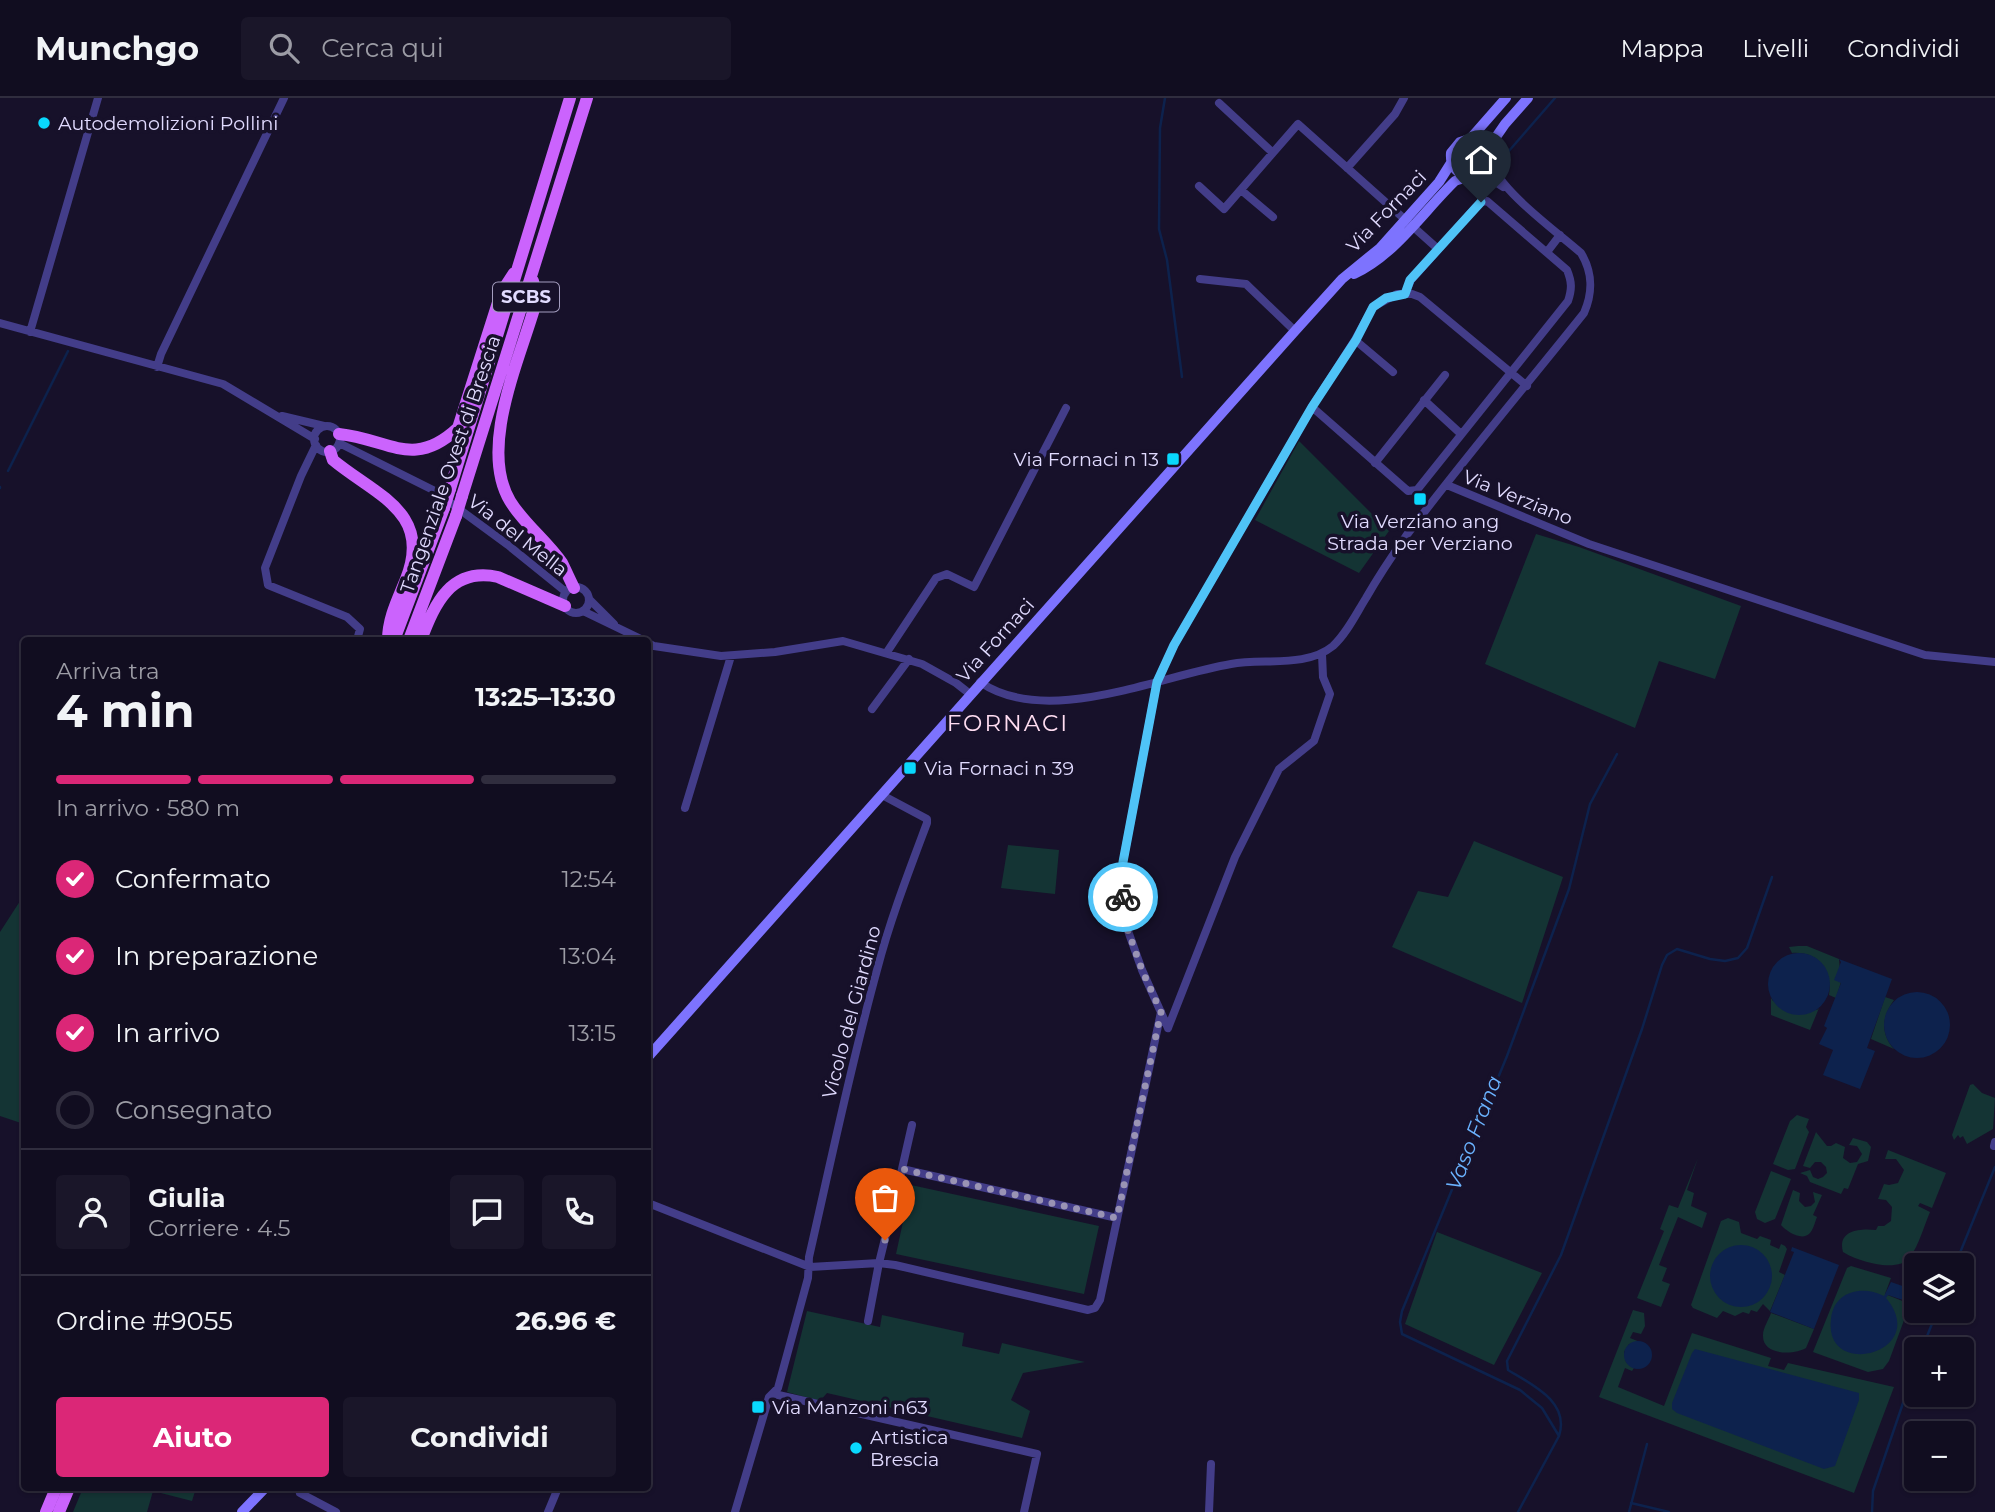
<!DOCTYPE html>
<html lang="it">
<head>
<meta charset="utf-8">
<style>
  body { margin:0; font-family:Montserrat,sans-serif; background:#1a1629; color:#f1f3f6; height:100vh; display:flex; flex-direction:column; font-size:26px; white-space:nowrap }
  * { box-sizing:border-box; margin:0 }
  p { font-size:23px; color:#9c9ca5 }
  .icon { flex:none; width:38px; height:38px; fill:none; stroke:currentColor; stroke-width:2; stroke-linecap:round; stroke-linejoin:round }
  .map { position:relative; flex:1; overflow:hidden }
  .side { position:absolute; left:21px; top:539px; width:630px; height:854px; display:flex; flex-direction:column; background:#110d20; border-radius:7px; box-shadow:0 2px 5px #0004,0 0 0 2px #302d3e }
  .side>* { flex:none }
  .fabs { position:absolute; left:1904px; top:1155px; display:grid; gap:14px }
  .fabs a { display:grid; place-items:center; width:70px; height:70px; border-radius:7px; background:#110d20; box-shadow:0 2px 5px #0004,0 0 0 2px #302d3e; font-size:35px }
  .pin { position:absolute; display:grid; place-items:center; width:60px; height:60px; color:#fff; margin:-72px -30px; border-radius:50% 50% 50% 0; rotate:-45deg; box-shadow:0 0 7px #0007 }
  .pin .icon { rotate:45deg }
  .courier { position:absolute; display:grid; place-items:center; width:70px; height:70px; margin:-35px; border:5px solid #4fc3f7; border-radius:50%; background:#fff; color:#222; box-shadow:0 2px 9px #0007 }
  .head em { font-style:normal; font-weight:700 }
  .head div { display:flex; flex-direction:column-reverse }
  .head { display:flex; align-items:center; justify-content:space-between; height:119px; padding:0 35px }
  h1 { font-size:46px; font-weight:700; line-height:52px }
  .bar { display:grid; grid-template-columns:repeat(4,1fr); gap:10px 7px; align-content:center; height:84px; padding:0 35px }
  .bar i { height:9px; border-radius:5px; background:#302d3e }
  .bar .on { background:#db2777 }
  .bar p { grid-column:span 4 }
  .line { display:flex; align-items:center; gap:18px; padding:0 35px; border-top:2px solid #302d3e }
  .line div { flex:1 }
  .round { display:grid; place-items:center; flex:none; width:74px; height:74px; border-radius:7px; background:#1a1629 }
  ol { padding:0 35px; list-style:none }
  li { display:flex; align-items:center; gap:21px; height:77px }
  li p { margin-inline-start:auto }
  li .icon { padding:7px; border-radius:50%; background:#db2777; color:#fff; stroke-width:4 }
  li:last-child { color:#9c9ca5 }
  li i { width:38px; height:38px; border:4px solid #302d3e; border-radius:50% }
  .action { display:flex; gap:14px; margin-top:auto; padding:14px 35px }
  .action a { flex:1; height:80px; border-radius:7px; background:#db2777; color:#fff; font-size:28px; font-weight:700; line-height:80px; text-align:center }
  .action a+a { background:#1a1629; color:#f1f3f6 }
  header { display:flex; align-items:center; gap:42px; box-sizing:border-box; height:98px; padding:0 35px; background:#110d20; border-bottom:2px solid #302d3e }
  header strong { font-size:33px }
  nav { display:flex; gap:38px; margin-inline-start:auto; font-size:24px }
  .search { width:490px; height:63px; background:#1a1629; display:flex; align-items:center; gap:18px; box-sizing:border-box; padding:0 24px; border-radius:7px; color:#9c9ca5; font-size:26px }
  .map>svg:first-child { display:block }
  .green { fill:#143434 }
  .water { fill:#0d224d }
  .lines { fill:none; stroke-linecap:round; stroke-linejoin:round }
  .stream { stroke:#0d224d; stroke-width:2.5 }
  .street { stroke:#433d89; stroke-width:8 }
  .secondary { stroke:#7d73fe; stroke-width:10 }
  .primary { stroke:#cb63fd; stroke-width:12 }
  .primary-bridge { stroke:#cb63fd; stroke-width:12 }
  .done { stroke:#9a94b4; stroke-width:7; stroke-dasharray:0 12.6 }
  .route { stroke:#4fc3f7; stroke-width:9 }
  .poi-dot { fill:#09d8fd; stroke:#17112a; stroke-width:2.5 }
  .labels { text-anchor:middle; stroke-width:7; stroke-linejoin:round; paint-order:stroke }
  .shield { fill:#17112a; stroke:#a49ebf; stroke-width:2 }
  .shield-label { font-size:18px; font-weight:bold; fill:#e1dbff }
  .poi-label { font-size:19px; fill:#e1dbff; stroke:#17112a; text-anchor:start }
  .street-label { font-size:19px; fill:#e1dbff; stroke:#17112a }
  .water-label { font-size:21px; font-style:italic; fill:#6ab2fe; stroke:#17112a }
  .quarter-label { font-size:23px; letter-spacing:2px; fill:#ffddf1; stroke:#17112a }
</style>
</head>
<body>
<header>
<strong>Munchgo</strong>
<div class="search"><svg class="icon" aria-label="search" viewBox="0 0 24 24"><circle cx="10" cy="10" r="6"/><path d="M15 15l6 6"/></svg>Cerca qui</div>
<nav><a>Mappa</a><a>Livelli</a><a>Condividi</a></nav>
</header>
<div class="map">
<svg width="1995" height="1414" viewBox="0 0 1995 1414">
  <rect width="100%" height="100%" fill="#17112a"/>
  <path class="green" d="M 1299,343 L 1389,433 L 1359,475 L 1255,422 Z
    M 1536,436 L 1579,449 L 1741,508 L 1715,581 L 1659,563 L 1635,630 L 1485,566 Z
    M 1474,743 L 1563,779 L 1522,905 L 1392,849 L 1418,793 L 1448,799 Z
    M 1008,747 L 1059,752 L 1055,796 L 1001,790 Z
    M 24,797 L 24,1026 L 0,1018 L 0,834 Z
    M 1798,848 L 1807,848 L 1839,861 L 1841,884 L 1836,900 L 1829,897 C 1833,872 1818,853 1792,855 L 1789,849 Z
    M 1885,899 L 1894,902 C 1882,918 1880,935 1894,951 L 1871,941 Z
    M 1771,900 L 1773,903 L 1817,912 L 1819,910 L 1810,932 L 1771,917 Z
    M 1973,986 L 1982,995 L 1995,1000 L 1993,1031 L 1967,1046 L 1963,1038 L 1960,1040 L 1958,1037 L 1954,1042 L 1952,1037 L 1970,987 Z
    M 1797,1017 L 1809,1021 L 1806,1029 L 1809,1034 L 1795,1071 L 1788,1072 L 1773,1066 L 1790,1023 Z
    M 1816,1034 L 1827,1048 L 1831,1048 L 1836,1045 L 1845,1049 L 1843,1060 L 1850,1065 L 1857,1064 L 1862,1056 L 1857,1048 L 1849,1047 L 1853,1040 L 1867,1044 L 1871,1049 L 1868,1063 L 1858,1066 L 1848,1091 L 1844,1090 L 1841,1096 L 1810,1084 L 1807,1078 L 1800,1075 L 1810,1072 L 1813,1079 L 1818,1081 L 1823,1079 L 1827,1075 L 1826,1069 L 1821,1064 L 1815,1064 L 1810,1070 L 1803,1068 Z
    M 1888,1052 L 1946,1075 L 1932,1110 L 1920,1105 L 1918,1108 L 1930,1114 C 1924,1128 1919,1147 1910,1159 C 1898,1176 1857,1163 1843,1154 C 1837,1132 1860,1130 1876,1132 L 1878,1128 L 1884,1128 L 1891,1123 L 1892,1109 L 1886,1102 L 1878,1101 L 1884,1086 L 1889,1087 L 1898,1085 L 1904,1072 L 1896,1061 L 1885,1061 Z
    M 1698,1060 L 1687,1092 L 1694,1095 L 1691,1108 L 1707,1115 L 1702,1130 L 1678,1119 L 1659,1167 L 1667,1170 L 1662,1183 L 1670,1186 L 1661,1209 L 1637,1200 L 1664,1133 L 1660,1131 L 1669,1107 L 1678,1110 Z
    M 1771,1073 L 1791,1081 L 1775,1121 L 1765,1125 L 1757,1121 L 1755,1114 Z
    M 911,1087 L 1099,1128 L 1084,1196 L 896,1156 Z
    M 1793,1092 L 1800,1095 L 1799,1103 L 1805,1109 L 1811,1108 L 1815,1104 L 1813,1094 L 1822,1097 L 1813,1117 L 1817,1119 C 1815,1124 1813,1133 1809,1136 C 1801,1143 1786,1133 1781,1127 Z
    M 1728,1120 L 1739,1124 L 1741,1135 L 1757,1141 L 1760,1138 L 1771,1142 L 1770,1147 L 1779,1151 L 1781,1146 L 1785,1148 L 1787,1151 L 1779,1174 L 1785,1177 L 1770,1213 L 1763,1206 L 1757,1214 L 1751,1212 L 1749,1216 L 1743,1214 L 1735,1218 L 1723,1213 L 1717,1220 L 1693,1210 L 1691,1207 L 1721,1123 Z
    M 1437,1134 L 1542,1175 L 1494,1267 L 1405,1226 Z
    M 1851,1168 L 1891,1180 L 1885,1196 L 1910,1206 L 1889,1263 L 1883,1271 L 1868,1274 L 1813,1254 L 1847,1170 Z
    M 1633,1212 L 1644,1215 L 1645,1228 L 1641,1236 L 1633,1234 L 1630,1240 L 1640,1244 L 1629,1246 L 1624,1254 L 1626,1264 L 1634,1270 L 1632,1273 L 1625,1270 L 1618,1289 L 1664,1308 L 1692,1235 L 1771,1260 L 1768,1268 L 1784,1272 L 1788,1265 L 1894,1289 L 1854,1395 L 1599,1299 Z
    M 807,1213 L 880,1229 L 882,1217 L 964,1235 L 962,1248 L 999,1256 L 1002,1245 L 1085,1264 L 1023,1275 L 1011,1302 L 1030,1313 L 1022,1340 L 827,1295 L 820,1303 L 787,1294 Z
    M 1771,1215 L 1814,1231 L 1806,1250 C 1795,1257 1762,1258 1763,1237 C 1763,1230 1769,1221 1771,1215 Z
    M 83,1390 L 196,1390 L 192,1403 L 153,1393 L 147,1414 L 73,1414 Z"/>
  <path class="water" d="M1768 886a31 31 0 1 1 62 0a31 31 0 1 1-62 0Z
    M 1839,861 L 1892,881 L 1867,950 L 1875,953 L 1860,991 L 1823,977 L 1833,952 L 1819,946 L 1827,930 L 1824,928 L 1841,885 L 1834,882 L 1841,864 Z
    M1884 927a33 33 0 1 1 66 0a33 33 0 1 1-66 0Z
    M1710 1178a31 31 0 1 1 62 0a31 31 0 1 1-62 0Z
    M 1792,1149 L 1839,1167 L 1814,1231 L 1770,1214 L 1794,1154 L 1791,1153 Z
    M 1891,1184 L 1914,1192 L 1909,1204 L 1888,1197 L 1886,1200 C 1932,1255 1823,1283 1831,1221 C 1834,1193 1862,1187 1884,1198 Z
    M1624 1257a14 14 0 1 1 28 0a14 14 0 1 1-28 0Z
    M 1695,1251 L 1859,1295 L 1859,1302 L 1835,1368 L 1824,1371 L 1677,1315 L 1672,1311 L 1672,1305 L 1692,1255 Z"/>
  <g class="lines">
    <path class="stream" d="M 1165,0 L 1160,30 L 1159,131 L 1167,162 L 1182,279
      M 1508,54 L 1555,0
      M 8,373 L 68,253
      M 0,390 L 0,389
      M 1955,1167 L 1995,1069
      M 1922,1251 L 1937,1213
      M 1559,1338 L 1542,1310 L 1520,1292 L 1402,1236 L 1400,1224 L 1402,1213 L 1507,958 L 1569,791 L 1590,706 L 1617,656
      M 1631,1405 L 1669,1414
      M 1518,1414 L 1559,1338 C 1570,1304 1533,1287 1508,1272 L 1507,1263 L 1561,1157 L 1642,931 L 1662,867 L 1667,857 L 1677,851 L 1710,861 L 1725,863 L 1738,860 L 1747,850 L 1772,779
      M 1629,1414 L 1647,1346
      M 1872,1414 L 1873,1393 L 1916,1267"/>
    <path class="street" d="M 1219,5 L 1272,54
      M 1347,70 L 1395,16 L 1404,0
      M 1481,75 L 1503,89
      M 1199,88 L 1224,111 L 1298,26 L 1438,151
      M 1241,92 L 1273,119
      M 1547,154 L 1560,137
      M 1200,181 L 1246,186 L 1295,233
      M 0,225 L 223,286 L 315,341
      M 30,234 L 98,0
      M 1355,242 L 1393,274
      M 157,269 L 161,256 L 284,0
      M 1424,302 L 1461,336
      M 1312,309 L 1408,393 L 1417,392 L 1568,203 C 1572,191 1572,184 1567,172 L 1487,103 L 1481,104 L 1476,109 L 1411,182 L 1405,196
      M 282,318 L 324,328
      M314 341a13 13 0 1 1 26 0a13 13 0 1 1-26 0Z
      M 339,345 L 433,392 L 508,447 L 566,494
      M 316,347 L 301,378 L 265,470 L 268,487 L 347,519 L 360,531 L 357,542
      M 1375,365 L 1445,277
      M 1447,387 L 1589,446 L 1925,557 L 1995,564
      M563 502a13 13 0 1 1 26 0a13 13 0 1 1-26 0Z
      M 589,501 L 614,526
      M 583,513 L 643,542
      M 648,545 L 654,548 L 721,558 L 775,554 L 843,543 L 922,566 L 956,585 L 970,596
      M 887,554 L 936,480 L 947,476 L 974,489 L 1066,310
      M 980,584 C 1046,630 1159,578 1231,566 C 1263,560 1306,570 1333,548 C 1347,535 1356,516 1366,500 C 1378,479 1392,458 1406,438 C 1463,362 1525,289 1584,215 C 1593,194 1593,175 1581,155 C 1555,132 1502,95 1489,62
      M 872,611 L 909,561
      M 685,710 L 731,558
      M 1168,930 L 1142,872 L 1127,830 L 1123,799 L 1123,764 L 1157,584 L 1174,547 L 1312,309 L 1355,242 L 1373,209 L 1397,196 L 1412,196 L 1420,199 L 1527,288
      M 1168,930 L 1235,759 L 1279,671 L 1314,643 L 1330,596 L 1323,579 L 1322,556
      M 1994,1048 L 1995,1044
      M 902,1071 L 912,1027
      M 648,1105 L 810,1169 L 879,1165 L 895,1167 L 1088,1212 L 1095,1210 L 1100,1202 L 1161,914
      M 868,1223 L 879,1165 L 902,1071 L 1117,1120
      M 774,1296 L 1037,1356 L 1024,1414
      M 300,1395 L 336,1414
      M 548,1414 L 558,1390
      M 735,1414 L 769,1299 L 778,1290 L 808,1180 L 809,1159 C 831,1063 851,966 877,872 C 890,822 909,773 927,725 L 927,721 L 882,697
      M 1209,1414 L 1211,1366"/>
    <path class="secondary" d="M 1470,41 L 1506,0
      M 1487,52 L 1505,26 L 1528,0
      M 1354,176 C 1395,157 1423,114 1455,83 C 1464,79 1476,80 1482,75 C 1501,59 1482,34 1460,44 L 1451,55 C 1450,66 1455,74 1465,78
      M 648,959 L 1295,233 L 1342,181 L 1380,150 L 1439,84 L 1451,65
      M 242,1414 L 265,1390"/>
    <path class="primary" d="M 533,183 L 536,197 L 534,211 C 518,265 479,351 510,403 C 524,426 547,443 562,465 C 566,473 570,482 574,490
      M 339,336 C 389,341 413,372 458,330 L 501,195 L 514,175
      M 330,353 L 333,362 C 375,397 433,414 406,481 C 398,501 388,520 388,542
      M 450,391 L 570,0
      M 462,398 L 587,0
      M 394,542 L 444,410
      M 409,542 L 456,418
      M 421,542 C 435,505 451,469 498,479 L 565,508
      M 46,1414 L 56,1390
      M 59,1414 L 69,1390"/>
    <path class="primary-bridge" d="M 444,410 L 450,391
      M 456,418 L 462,398"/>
  </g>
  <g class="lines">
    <path class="done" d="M 885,1142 L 902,1071 L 1117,1120 L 1161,914 L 1142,872 L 1127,830 L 1123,799"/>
    <path class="route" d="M 1123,799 L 1123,764 L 1157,584 L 1174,547 L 1312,309 L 1356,242 L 1373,209 L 1386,200 L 1405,196 L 1410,182 L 1481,104"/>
  </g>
  <g class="poi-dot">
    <circle cx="44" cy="25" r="7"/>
    <rect x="1166" y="354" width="14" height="14" rx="3.5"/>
    <rect x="1413" y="394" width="14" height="14" rx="3.5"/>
    <rect x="903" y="663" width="14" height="14" rx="3.5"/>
    <rect x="751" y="1302" width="14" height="14" rx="3.5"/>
    <circle cx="856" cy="1350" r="7"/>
  </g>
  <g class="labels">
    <rect class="shield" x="493" y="184.5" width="66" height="29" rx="5"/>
    <g class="shield-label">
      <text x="526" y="205">SCBS</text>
    </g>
    <g class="poi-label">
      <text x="58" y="32">Autodemolizioni Pollini</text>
      <text x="1159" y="368" text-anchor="end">Via Fornaci n 13</text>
      <text x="1420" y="430" text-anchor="middle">Via Verziano ang<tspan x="1420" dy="22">Strada per Verziano</tspan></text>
      <text x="924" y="677">Via Fornaci n 39</text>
      <text x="772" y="1316">Via Manzoni n63</text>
      <text x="870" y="1346">Artistica<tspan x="870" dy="22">Brescia</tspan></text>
    </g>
    <g class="street-label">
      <text transform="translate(1386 113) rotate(-46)" y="7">Via Fornaci</text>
      <text transform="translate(450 366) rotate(-71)" y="7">Tangenziale Ovest di Brescia</text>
      <text transform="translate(1518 399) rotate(22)" y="7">Via Verziano</text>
      <text transform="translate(518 437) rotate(38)" y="7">Via del Mella</text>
      <text transform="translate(995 542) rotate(-48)" y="7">Via Fornaci</text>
      <text transform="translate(851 914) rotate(-75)" y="7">Vicolo del Giardino</text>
    </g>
    <g class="water-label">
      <text transform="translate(1474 1035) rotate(-69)" y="7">Vaso Frana</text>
    </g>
    <g class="quarter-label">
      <text x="1008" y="633">FORNACI</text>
    </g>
  </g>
</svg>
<div class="fabs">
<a><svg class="icon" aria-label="layers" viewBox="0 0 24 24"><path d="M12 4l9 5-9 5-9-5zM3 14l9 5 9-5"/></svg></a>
<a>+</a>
<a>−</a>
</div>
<div class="pin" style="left:885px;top:1142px;background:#ea580c"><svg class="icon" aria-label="bag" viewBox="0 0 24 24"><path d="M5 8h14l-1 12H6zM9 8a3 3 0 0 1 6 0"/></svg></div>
<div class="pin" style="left:1481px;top:104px;background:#1f2937"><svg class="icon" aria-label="home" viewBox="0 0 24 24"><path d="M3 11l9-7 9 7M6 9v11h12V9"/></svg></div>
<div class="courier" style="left:1123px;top:799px"><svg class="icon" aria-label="bike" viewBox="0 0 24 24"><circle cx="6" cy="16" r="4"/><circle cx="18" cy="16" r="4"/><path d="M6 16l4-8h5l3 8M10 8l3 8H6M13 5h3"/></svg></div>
<section class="side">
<div class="head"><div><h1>4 min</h1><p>Arriva tra</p></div><em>13:25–13:30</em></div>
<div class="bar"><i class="on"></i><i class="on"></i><i class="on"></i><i></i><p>In arrivo · 580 m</p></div>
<ol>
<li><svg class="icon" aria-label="check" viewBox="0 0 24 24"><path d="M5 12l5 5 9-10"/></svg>Confermato<p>12:54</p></li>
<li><svg class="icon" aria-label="check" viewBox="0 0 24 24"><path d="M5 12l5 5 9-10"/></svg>In preparazione<p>13:04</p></li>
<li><svg class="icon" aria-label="check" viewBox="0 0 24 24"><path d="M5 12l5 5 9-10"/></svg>In arrivo<p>13:15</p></li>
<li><i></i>Consegnato</li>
</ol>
<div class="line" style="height:126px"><a class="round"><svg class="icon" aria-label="person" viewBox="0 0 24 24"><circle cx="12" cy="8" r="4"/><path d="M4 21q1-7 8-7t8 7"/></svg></a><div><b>Giulia</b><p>Corriere · 4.5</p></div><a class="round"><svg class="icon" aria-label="chat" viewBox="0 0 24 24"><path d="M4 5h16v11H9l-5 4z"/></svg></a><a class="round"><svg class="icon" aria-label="phone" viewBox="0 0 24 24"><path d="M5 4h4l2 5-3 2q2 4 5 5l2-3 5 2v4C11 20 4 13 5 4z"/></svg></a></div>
<div class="line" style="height:91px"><div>Ordine #9055</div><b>26.96 €</b></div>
<div class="action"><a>Aiuto</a><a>Condividi</a></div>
</section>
</div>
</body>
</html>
